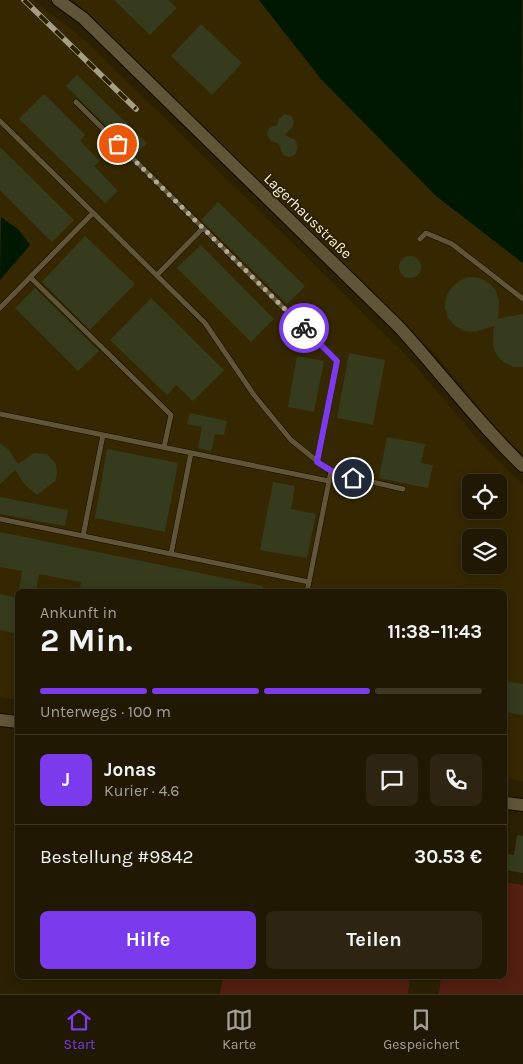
<!DOCTYPE html>
<html lang="de">
<head>
<meta charset="utf-8">
<style>
  body { margin:0; font-family:Karla,sans-serif; background:#2d2511; color:#f1f3f6; height:100vh; display:flex; flex-direction:column; font-size:19px; white-space:nowrap }
  * { box-sizing:border-box; margin:0 }
  p { font-size:16px; color:#a2a099 }
  .icon { flex:none; width:28px; height:28px; fill:none; stroke:currentColor; stroke-width:2; stroke-linecap:round; stroke-linejoin:round }
  .map { position:relative; flex:1; overflow:hidden }
  .side { position:absolute; left:15px; top:589px; width:492px; height:390px; display:flex; flex-direction:column; background:#201802; border-radius:8px; box-shadow:0 2px 12px #0003,0 0 0 1px #3d3724 }
  .side>* { flex:none }
  .buttons { position:absolute; left:462px; top:474px; display:grid; gap:10px }
  .buttons a { display:grid; place-items:center; width:45px; height:45px; border-radius:8px; background:#201802; box-shadow:0 2px 12px #0003,0 0 0 1px #3d3724; font-size:25px }
  .pin { position:absolute; display:grid; place-items:center; width:42px; height:42px; color:#fff; margin:-21px; border:2px solid #fff; border-radius:50%; box-shadow:0 1px 5px #0007 }
  .courier { position:absolute; display:grid; place-items:center; width:50px; height:50px; margin:-25px; border:4px solid #7c3aed; border-radius:50%; background:#fff; color:#222; box-shadow:0 1px 6px #0007 }
  .headline em { font-style:normal; font-weight:700 }
  .headline div { display:flex; flex-direction:column-reverse }
  .headline { display:flex; align-items:center; justify-content:space-between; height:85px; padding:0 25px }
  h1 { font-size:32px; font-weight:700; line-height:38px }
  .bar { display:grid; grid-template-columns:repeat(4,1fr); gap:8px 5px; align-content:center; height:60px; padding:0 25px }
  .bar i { height:6px; border-radius:4px; background:#3d3724 }
  .bar .current { background:#7c3aed }
  .bar p { grid-column:span 4 }
  .line { display:flex; align-items:center; gap:12px; padding:0 25px; border-top:1px solid #3d3724 }
  .line div { flex:1 }
  .round { display:grid; place-items:center; flex:none; width:52px; height:52px; border-radius:8px; background:#2d2511 }
  .primary-button { display:flex; gap:10px; margin-top:auto; padding:10px 25px }
  .primary-button a { flex:1; height:58px; border-radius:8px; background:#7c3aed; color:#fff; font-size:20px; font-weight:700; line-height:58px; text-align:center }
  .primary-button a+a { background:#2d2511; color:#f1f3f6 }
  .tabs { display:flex; justify-content:space-around; align-items:center; height:70px; border-top:1px solid #3d3724; background:#201802; font-size:14px; color:#a2a099 }
  .tabs a { display:grid; justify-items:center; gap:2px }
  .tabs .current { color:#7c3aed }
  .map>svg:first-child { display:block }
  .built { fill:#352801; fill-rule:evenodd }
  .green { fill:#521f11 }
  .water { fill:#001700 }
  .building { fill:#373b1d }
  .lines { fill:none; stroke-linecap:round; stroke-linejoin:round }
  .service-casing { stroke:#110900; stroke-width:6 }
  .tertiary-casing { stroke:#110900; stroke-width:14 }
  .service { stroke:#615537; stroke-width:5 }
  .tertiary { stroke:#615537; stroke-width:12 }
  .rail-casing { stroke:#a69e87; stroke-width:5.5 }
  .rail { stroke:#2b2002; stroke-width:4; stroke-dasharray:11; stroke-linecap:butt }
  .done { stroke:#b2aa94; stroke-width:5; stroke-dasharray:0 9 }
  .route { stroke:#7c3aed; stroke-width:6 }
  .labels { text-anchor:middle; stroke-width:4; stroke-linejoin:round; paint-order:stroke }
  .street-label { font-size:15px; fill:#fbf4e3; stroke:#2b2002 }
</style>
</head>
<body>
<div class="map">
<svg width="523" height="994" viewBox="0 0 523 994">
  <rect width="100%" height="100%" fill="#2b2002"/>
  <path class="built" d="M 0,0 L 33,0 L 85,40 L 408,357 L 479,441 L 523,485 L 523,781 L 505,778 L 505,591 L 18,591 L 17,700 L 0,697 ZM 471,482 L 499,482 L 499,510 L 471,510 ZM 471,538 L 499,538 L 499,565 L 471,565 Z
    M 73,0 L 259,0 L 321,79 L 436,195 L 523,263 L 523,455 L 493,424 L 436,355 Z"/>
  <path class="green" d="M 505,882 L 523,885 L 523,994 L 439,994 L 441,976 L 505,976 Z
    M 223,976 L 410,976 L 408,994 L 220,994 Z"/>
  <path class="water" d="M 259,0 L 522,0 L 523,263 L 436,196 L 321,79 Z
    M 1,217 L 19,230 L 30,245 L 0,280 Z"/>
  <path class="building" d="M 114,0 L 168,0 L 177,8 L 150,35 Z
    M 201,24 L 242,63 L 212,95 L 171,56 Z
    M 77,75 L 147,143 L 136,155 L 66,86 Z
    M 44,94 L 85,135 L 80,141 L 100,161 L 94,166 L 118,191 L 105,203 L 19,119 Z
    M 284,114 L 291,116 L 294,121 L 293,126 L 285,135 L 295,140 L 298,146 L 295,155 L 289,157 L 283,155 L 279,144 L 271,141 L 267,134 L 269,128 L 277,125 L 279,119 Z
    M 0,147 L 74,220 L 52,242 L 0,190 Z
    M 218,202 L 305,286 L 287,304 L 201,220 Z
    M 85,236 L 135,284 L 90,330 L 42,282 Z
    M 201,245 L 274,319 L 251,342 L 177,268 Z
    M399 267a11 11 0 1 1 22 0a11 11 0 1 1-22 0Z
    M 469,277 L 480,278 L 489,283 L 496,291 L 499,301 L 498,319 L 523,314 L 523,367 L 513,367 L 503,362 L 496,354 L 493,344 L 494,326 L 475,332 L 465,331 L 455,326 L 448,318 L 445,308 L 446,297 L 451,288 L 459,281 Z
    M 35,288 L 99,351 L 78,371 L 15,308 Z
    M 151,298 L 224,370 L 193,401 L 176,385 L 167,395 L 110,340 Z
    M 349,353 L 385,360 L 373,425 L 337,418 Z
    M 297,356 L 324,361 L 314,412 L 288,407 Z
    M 190,413 L 227,421 L 224,435 L 215,434 L 211,451 L 198,448 L 202,427 L 187,424 Z
    M 387,437 L 425,444 L 421,463 L 433,465 L 428,488 L 379,478 Z
    M 0,443 L 9,450 L 18,464 L 34,453 L 47,454 L 56,464 L 57,475 L 55,481 L 37,495 L 24,484 L 15,470 L 0,484 Z
    M 107,449 L 178,463 L 165,532 L 95,518 Z
    M 273,482 L 295,486 L 291,509 L 316,514 L 307,558 L 260,550 Z
    M 0,497 L 68,510 L 65,526 L 0,514 Z
    M 0,532 L 263,586 L 263,591 L 79,591 L 81,582 L 39,574 L 36,591 L 19,589 L 22,571 L 0,567 Z
    M 0,594 L 18,598 L 18,634 L 0,630 Z
    M 505,681 L 523,684 L 523,715 L 505,712 Z
    M 517,835 L 523,836 L 523,873 L 505,870 L 505,854 L 514,855 Z"/>
  <g class="lines">
    <defs>
      <path id="service" d="M 76,102 L 203,228 L 157,275
        M 0,121 L 205,323 L 254,395 L 291,440 L 327,469 L 337,474 L 403,489
        M 203,228 L 337,361 L 317,462
        M 420,239 L 426,233 L 452,244 L 523,299
        M 30,277 L 171,415 L 164,447
        M 0,308 L 93,213
        M 0,414 L 329,481
        M 0,519 L 309,582 L 331,471
        M 83,536 L 103,435
        M 171,554 L 191,453
        M 307,591 L 309,582"/>
      <path id="tertiary" d="M 58,0 L 83,18 L 399,327 C 441,373 478,423 523,466
        M 0,720 L 18,722
        M 505,803 L 523,805"/>
    </defs>
    <use href="#service" class="service-casing"/>
    <use href="#tertiary" class="tertiary-casing"/>
    <use href="#service" class="service"/>
    <use href="#tertiary" class="tertiary"/>
    <defs>
      <path id="rail" d="M 24,0 L 136,109"/>
    </defs>
    <use href="#rail" class="rail-casing"/>
    <use href="#rail" class="rail"/>
  </g>
  <g class="lines">
    <path class="done" d="M 118,144 L 304,328"/>
    <path class="route" d="M 304,328 L 337,361 L 317,462 L 337,474 L 353,478"/>
  </g>
  <g class="labels">
    <g class="street-label">
      <text transform="translate(308 216) rotate(44)" y="5">Lagerhausstraße</text>
    </g>
  </g>
</svg>
<div class="buttons">
<a><svg class="icon" aria-label="locate" viewBox="0 0 24 24"><circle cx="12" cy="12" r="6"/><path d="M12 2v4M12 18v4M2 12h4M18 12h4"/></svg></a>
<a><svg class="icon" aria-label="layers" viewBox="0 0 24 24"><path d="M12 4l9 5-9 5-9-5zM3 14l9 5 9-5"/></svg></a>
</div>
<div class="pin" style="left:118px;top:144px;background:#ea580c"><svg class="icon" aria-label="bag" viewBox="0 0 24 24"><path d="M5 8h14l-1 12H6zM9 8a3 3 0 0 1 6 0"/></svg></div>
<div class="pin" style="left:353px;top:478px;background:#1f2937"><svg class="icon" aria-label="home" viewBox="0 0 24 24"><path d="M3 11l9-7 9 7M6 9v11h12V9"/></svg></div>
<div class="courier" style="left:304px;top:328px"><svg class="icon" aria-label="bike" viewBox="0 0 24 24"><circle cx="6" cy="16" r="4"/><circle cx="18" cy="16" r="4"/><path d="M6 16l4-8h5l3 8M10 8l3 8H6M13 5h3"/></svg></div>
<section class="side">
<div class="headline"><div><h1>2 Min.</h1><p>Ankunft in</p></div><em>11:38–11:43</em></div>
<div class="bar"><i class="current"></i><i class="current"></i><i class="current"></i><i></i><p>Unterwegs · 100 m</p></div>
<div class="line" style="height:90px"><b class="round" style="background:#7c3aed;color:#fff">J</b><div><b>Jonas</b><p>Kurier · 4.6</p></div><a class="round"><svg class="icon" aria-label="chat" viewBox="0 0 24 24"><path d="M4 5h16v11H9l-5 4z"/></svg></a><a class="round"><svg class="icon" aria-label="phone" viewBox="0 0 24 24"><path d="M5 4h4l2 5-3 2q2 4 5 5l2-3 5 2v4C11 20 4 13 5 4z"/></svg></a></div>
<div class="line" style="height:65px"><div>Bestellung #9842</div><b>30.53 €</b></div>
<div class="primary-button"><a>Hilfe</a><a>Teilen</a></div>
</section>
</div>
<nav class="tabs">
<a class="current"><svg class="icon" aria-label="home" viewBox="0 0 24 24"><path d="M3 11l9-7 9 7M6 9v11h12V9"/></svg>Start</a>
<a><svg class="icon" aria-label="map" viewBox="0 0 24 24"><path d="M3 6l6-2 6 2 6-2v14l-6 2-6-2-6 2zM9 4v14M15 6v14"/></svg>Karte</a>
<a><svg class="icon" aria-label="saved" viewBox="0 0 24 24"><path d="M7 4h10v16l-5-4-5 4z"/></svg>Gespeichert</a>
</nav>
</body>
</html>
